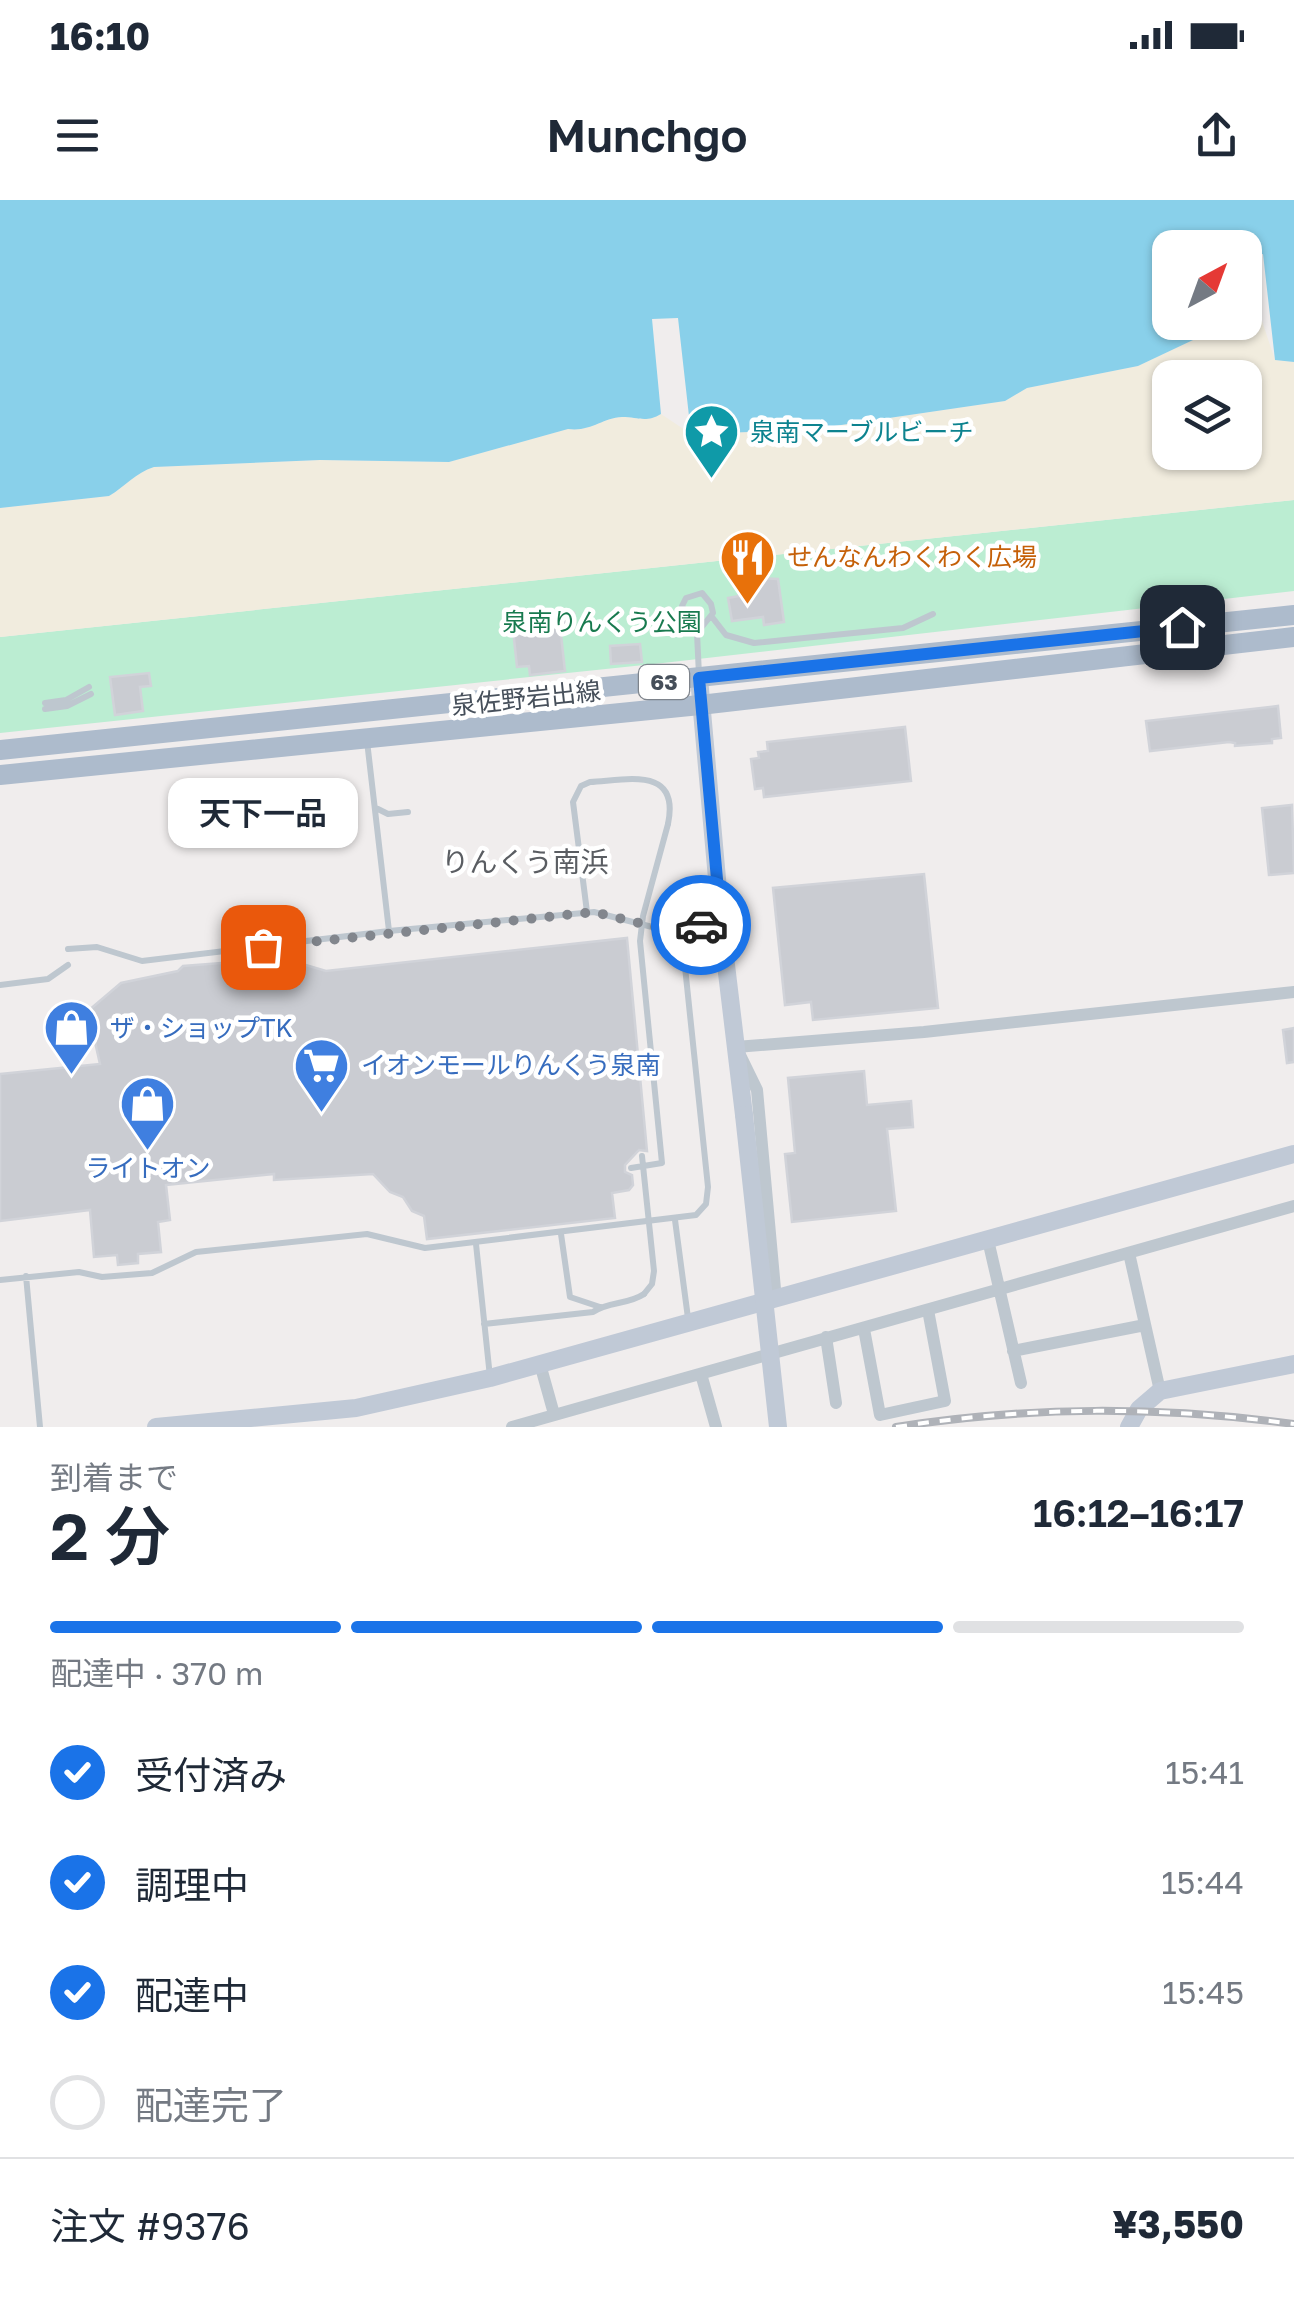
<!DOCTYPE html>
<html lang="ja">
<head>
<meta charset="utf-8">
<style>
  body { margin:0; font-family:"Golos Text","Noto Sans JP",sans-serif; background:#f6f6f7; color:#1f2937; height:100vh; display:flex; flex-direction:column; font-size:38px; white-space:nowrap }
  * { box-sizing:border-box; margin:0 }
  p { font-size:32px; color:#747a83 }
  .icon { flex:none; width:55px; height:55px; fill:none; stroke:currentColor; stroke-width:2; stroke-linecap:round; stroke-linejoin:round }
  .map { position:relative; height:1227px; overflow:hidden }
  .side { display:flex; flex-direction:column; background:#fff; flex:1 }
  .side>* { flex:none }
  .needle { width:65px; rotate:41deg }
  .buttons { position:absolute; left:1152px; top:30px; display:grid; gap:20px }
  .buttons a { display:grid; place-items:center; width:110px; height:110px; border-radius:20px; background:#fff; box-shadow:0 2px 8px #0004; font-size:50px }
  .pin { position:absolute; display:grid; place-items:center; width:85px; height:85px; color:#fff; margin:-42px; border-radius:20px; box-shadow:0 5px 15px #0006 }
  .courier { position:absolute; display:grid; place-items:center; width:100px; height:100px; margin:-50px; border:8px solid #1a73e8; border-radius:50%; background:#fff; color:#222; box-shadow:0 2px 12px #0007 }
  .bubble { position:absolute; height:70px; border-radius:20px; background:#fff; box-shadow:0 2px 8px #0004; font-size:32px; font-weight:600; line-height:70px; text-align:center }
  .overview em { font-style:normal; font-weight:600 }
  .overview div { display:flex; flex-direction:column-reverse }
  .overview { display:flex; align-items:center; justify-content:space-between; height:170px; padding:0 50px }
  h1 { font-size:65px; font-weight:600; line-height:75px }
  .bar { display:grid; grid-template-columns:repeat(4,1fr); gap:15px 10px; align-content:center; height:120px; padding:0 50px }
  .bar i { height:12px; border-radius:8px; background:#e0e1e3 }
  .bar .on { background:#1a73e8 }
  .bar p { grid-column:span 4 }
  .line { display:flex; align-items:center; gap:25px; padding:0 50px; border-top:2px solid #e0e1e3 }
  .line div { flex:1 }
  ol { padding:0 50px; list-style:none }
  li { display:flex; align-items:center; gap:30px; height:110px }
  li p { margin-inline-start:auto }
  li .icon { padding:10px; border-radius:50%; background:#1a73e8; color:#fff; stroke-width:4 }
  li:last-child { color:#747a83 }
  li i { width:55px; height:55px; border:5px solid #e0e1e3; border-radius:50% }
  .status { display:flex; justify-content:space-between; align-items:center; height:70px; padding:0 50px; background:#fff; direction:ltr }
  .status svg { height:28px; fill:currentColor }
  header { display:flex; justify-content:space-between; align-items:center; height:130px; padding:0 50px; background:#fff; font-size:45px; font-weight:600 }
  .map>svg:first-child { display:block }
  .green { fill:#bbedd2 }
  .sand { fill:#f1ecde; fill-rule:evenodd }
  .water { fill:#89d0ea }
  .building { fill:#caccd2; stroke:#d1d3d9; stroke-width:2.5 }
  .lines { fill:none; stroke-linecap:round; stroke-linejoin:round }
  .lane { stroke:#bec7cf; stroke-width:6 }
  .street { stroke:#bec7cf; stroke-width:12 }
  .secondary { stroke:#c0c9d6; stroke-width:18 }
  .primary { stroke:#adbbcc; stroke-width:20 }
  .rail-casing { stroke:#afb2b8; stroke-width:8 }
  .rail { stroke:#fff; stroke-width:4; stroke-dasharray:11; stroke-linecap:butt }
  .lane-bridge { stroke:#bec7cf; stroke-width:6 }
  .secondary-bridge { stroke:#c0c9d6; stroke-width:18 }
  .done { stroke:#82868d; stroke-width:10; stroke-dasharray:0 18 }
  .route { stroke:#1a73e8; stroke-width:12 }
  .labels { text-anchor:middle; stroke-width:9; stroke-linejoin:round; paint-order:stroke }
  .shield { fill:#fff; stroke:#7e848c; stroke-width:2.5 }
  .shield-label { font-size:22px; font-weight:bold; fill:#464f5a }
  .culture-label { font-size:25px; fill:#0d838f; stroke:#fff; text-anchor:start }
  .food-label { font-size:25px; fill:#c56008; stroke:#fff; text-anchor:start }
  .park-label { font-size:25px; fill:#187a4f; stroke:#fff }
  .street-label { font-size:25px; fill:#464f5a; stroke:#fff }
  .shop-label { font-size:25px; fill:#366cbe; stroke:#fff; text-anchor:start }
  .neighbourhood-label { font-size:28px; fill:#5a5d62; stroke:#fff }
</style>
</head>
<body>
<div class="status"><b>16:10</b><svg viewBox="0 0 49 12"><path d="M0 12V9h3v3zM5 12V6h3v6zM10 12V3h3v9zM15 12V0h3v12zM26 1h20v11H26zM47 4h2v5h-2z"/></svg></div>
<header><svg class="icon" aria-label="menu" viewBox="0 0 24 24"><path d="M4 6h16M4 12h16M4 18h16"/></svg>Munchgo<svg class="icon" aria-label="share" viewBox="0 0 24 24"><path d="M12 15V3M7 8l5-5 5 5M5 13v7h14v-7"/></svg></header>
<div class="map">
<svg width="1294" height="1227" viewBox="0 0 1294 1227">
  <rect width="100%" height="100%" fill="#f0eded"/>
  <path class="green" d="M 1294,300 L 1294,391 L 663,463 L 0,533 L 0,437 Z"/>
  <path class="sand" d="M 1259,112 L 1275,160 L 1294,162 L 1294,300 L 0,437 L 0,308 L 109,296 C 126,286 135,273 154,267 L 320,260 L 449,262 L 568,229 C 591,232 602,218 622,217 C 638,217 646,223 661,214 L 691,234 L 807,230 L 1005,201 L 1027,188 L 1138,166 L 1229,123 L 1245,122 L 1245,115 ZM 1170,178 L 1245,178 L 1245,252 L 1170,252 Z"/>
  <path class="water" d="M 0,0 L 1294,0 L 1294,162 L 1275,160 L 1263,54 L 1254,56 L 1259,112 L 1245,115 L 1245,48 L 1170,48 L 1170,122 L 1229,123 L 1138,166 L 1027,188 L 1005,201 L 807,230 L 691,234 L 678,118 L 652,119 L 661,214 C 646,223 638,217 622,217 C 602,218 591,232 568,229 L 449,262 L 320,260 L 154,267 C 135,273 126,286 109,296 L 0,308 Z"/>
  <path class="building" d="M 737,377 L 778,379 L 784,422 L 764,425 L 763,417 L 732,421 L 728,398 L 739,396 Z
    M 574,413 L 575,425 L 560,426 L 565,471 L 530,475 L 529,466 L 517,467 L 512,420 Z
    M 640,444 L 642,462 L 611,464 L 610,446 Z
    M 149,473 L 151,486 L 140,487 L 143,511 L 115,515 L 110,477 Z
    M 1278,506 L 1281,538 L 1272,539 L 1272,543 L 1235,546 L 1235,543 L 1229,542 L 1150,551 L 1146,521 Z
    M 905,527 L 911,581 L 764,597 L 763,588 L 755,589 L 751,559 L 759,558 L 758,552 L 768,551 L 767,542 Z
    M 1292,605 L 1294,673 L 1269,675 L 1262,608 Z
    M 924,674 L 938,808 L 813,820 L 811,802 L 785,805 L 773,688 Z
    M 627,738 L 647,951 L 639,950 L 625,965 L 625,972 L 632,975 L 633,985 L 629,990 L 612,993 L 615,1018 L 427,1039 L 424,1016 L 412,1011 L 403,997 L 390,992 L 373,974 L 274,980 L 274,974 L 166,985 L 170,1020 L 158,1022 L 161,1052 L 138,1054 L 138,1063 L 118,1065 L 117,1055 L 94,1057 L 90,1010 L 0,1021 L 0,874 L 100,864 L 88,811 L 121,783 L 178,771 L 183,766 L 234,762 L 237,767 L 299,763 L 326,771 Z
    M 1294,828 L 1294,862 L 1287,863 L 1283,830 Z
    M 864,871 L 867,905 L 911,901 L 913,927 L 887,929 L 896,1011 L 792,1022 L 785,954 L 795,953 L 788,878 Z"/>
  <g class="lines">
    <path class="lane" d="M 712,417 L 726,435 L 754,443 L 903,428 L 933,414
      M 697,433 L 713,413 L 711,404 L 702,393 L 686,398 L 682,406 L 697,433 L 699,475
      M 45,503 L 66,500 L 89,487
      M 45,509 L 67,506 L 91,494
      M 367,541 L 389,731
      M 378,609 L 388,614 L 408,612
      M 587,712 L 573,602 L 581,586 L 590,582 C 628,580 680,566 668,624
      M 68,749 L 97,747 L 142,761 L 389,731 L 594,712 L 660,729 L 720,724
      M 0,785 L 48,779 L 68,765
      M 675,1020 L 688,1118
      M 561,1034 L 570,1097 L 600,1107
      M 476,1044 L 490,1177
      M 26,1076 L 40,1227
      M 0,1080 L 79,1072 L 102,1077 L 152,1073 L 196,1052 L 367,1034 L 425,1048 L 696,1015 L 706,1004 L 708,987 L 685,767 L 676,746 L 660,729
      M 484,1124 L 593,1112 C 609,1101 628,1105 644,1094"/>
    <path class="street" d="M 988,1040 L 1021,1183
      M 1129,1053 L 1160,1191
      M 776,1100 L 757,890 L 736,847 L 924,832 L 1294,792
      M 864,1129 L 880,1215 L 945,1201 L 928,1110
      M 826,1137 L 836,1203
      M 1013,1151 L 1145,1125
      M 540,1164 L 554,1214
      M 701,1174 L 716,1227
      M 512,1227 L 1294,1006"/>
    <path class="secondary" d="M 699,478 L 721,723 L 744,915
      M 156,1227 L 356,1208 L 490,1178 L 1294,954
      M 1129,1227 L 1139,1209 L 1160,1191 L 1294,1164"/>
    <path class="primary" d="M 0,550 L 1294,415
      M 0,575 L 700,505 L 1294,437"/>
    <defs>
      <path id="rail" d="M 896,1227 C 1033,1206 1157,1206 1294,1224"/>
    </defs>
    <use href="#rail" class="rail-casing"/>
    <use href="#rail" class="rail"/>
    <path class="lane-bridge" d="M 642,956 L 654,1071 L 652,1084 L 644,1094
      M 631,968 L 662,963 L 640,741 L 643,716 L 668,624"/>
    <path class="secondary-bridge" d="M 744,915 L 778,1227"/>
  </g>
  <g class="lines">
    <path class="done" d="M 263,747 L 594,712 L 660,728 L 701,725"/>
    <path class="route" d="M 701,725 L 721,724 L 699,478 L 1182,427"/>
  </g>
  <defs>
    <symbol id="sight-pin" viewBox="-11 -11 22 30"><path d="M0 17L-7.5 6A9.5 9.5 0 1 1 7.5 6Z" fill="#0f9aa8" stroke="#fff"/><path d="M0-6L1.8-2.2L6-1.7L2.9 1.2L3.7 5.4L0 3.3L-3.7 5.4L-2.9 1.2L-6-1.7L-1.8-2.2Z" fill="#fff"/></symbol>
    <symbol id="restaurant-pin" viewBox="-11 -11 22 30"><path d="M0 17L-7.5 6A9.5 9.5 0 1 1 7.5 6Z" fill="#e8710a" stroke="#fff"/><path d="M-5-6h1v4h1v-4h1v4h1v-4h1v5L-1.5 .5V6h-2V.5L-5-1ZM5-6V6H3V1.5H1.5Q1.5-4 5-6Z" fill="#fff"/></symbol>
    <symbol id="shop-pin" viewBox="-11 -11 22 30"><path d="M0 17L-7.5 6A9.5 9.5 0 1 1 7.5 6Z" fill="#3f7fe0" stroke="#fff"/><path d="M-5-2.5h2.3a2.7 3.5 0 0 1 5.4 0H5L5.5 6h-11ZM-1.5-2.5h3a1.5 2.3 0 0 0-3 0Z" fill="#fff"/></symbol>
    <symbol id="supermarket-pin" viewBox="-11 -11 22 30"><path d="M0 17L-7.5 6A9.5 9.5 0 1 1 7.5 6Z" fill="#3f7fe0" stroke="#fff"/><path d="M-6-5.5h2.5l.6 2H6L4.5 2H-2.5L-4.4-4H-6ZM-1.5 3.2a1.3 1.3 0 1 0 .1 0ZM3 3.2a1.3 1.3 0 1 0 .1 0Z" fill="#fff"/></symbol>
  </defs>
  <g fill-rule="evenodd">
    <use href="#sight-pin" x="680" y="200" width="63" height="86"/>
    <use href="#restaurant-pin" x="716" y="326" width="63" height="86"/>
    <use href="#shop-pin" x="40" y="796" width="63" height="86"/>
    <use href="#supermarket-pin" x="290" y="834" width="63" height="86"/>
    <use href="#shop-pin" x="116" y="872" width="63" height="86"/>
  </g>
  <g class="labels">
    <rect class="shield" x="639" y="465" width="50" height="34" rx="8"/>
    <g class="shield-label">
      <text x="664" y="490">63</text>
    </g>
    <g class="culture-label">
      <text x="750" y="241">泉南マーブルビーチ</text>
    </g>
    <g class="food-label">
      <text x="787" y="366">せんなんわくわく広場</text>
    </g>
    <g class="park-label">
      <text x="602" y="431">泉南りんくう公園</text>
    </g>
    <g class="street-label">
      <text transform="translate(526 498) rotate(-6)" y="9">泉佐野岩出線</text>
    </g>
    <g class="shop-label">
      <text x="110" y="837">ザ・ショップTK</text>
      <text x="361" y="874">イオンモールりんくう泉南</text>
      <text x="148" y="977" text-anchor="middle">ライトオン</text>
    </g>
    <g class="neighbourhood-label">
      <text x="525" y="672">りんくう南浜</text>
    </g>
  </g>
</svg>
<div class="buttons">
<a><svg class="needle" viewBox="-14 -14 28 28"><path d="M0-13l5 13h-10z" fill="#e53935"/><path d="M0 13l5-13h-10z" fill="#747a83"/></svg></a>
<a><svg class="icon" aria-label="layers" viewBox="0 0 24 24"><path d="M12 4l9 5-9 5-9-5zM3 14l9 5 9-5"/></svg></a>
</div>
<div class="pin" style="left:263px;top:747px;background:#ea580c"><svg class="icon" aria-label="bag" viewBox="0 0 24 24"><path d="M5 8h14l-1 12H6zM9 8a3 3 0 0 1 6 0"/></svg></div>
<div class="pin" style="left:1182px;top:427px;background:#1f2937"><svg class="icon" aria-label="home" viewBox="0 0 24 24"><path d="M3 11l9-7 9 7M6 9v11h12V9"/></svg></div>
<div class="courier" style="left:701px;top:725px"><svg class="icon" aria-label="car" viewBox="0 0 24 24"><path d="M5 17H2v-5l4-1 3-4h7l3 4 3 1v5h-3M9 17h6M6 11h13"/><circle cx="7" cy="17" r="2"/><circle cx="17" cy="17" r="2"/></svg></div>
<div class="bubble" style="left:168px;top:578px;width:190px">天下一品</div>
</div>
<section class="side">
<div class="overview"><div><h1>2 分</h1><p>到着まで</p></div><em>16:12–16:17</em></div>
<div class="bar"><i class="on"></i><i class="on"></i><i class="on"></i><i></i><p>配達中 · 370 m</p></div>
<ol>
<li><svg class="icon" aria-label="check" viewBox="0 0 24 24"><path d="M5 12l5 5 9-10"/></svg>受付済み<p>15:41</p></li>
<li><svg class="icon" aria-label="check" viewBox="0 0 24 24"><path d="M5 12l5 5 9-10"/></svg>調理中<p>15:44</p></li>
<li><svg class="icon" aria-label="check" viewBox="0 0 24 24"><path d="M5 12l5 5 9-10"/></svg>配達中<p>15:45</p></li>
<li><i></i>配達完了</li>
</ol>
<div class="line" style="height:130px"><div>注文 #9376</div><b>¥3,550</b></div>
</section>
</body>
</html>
